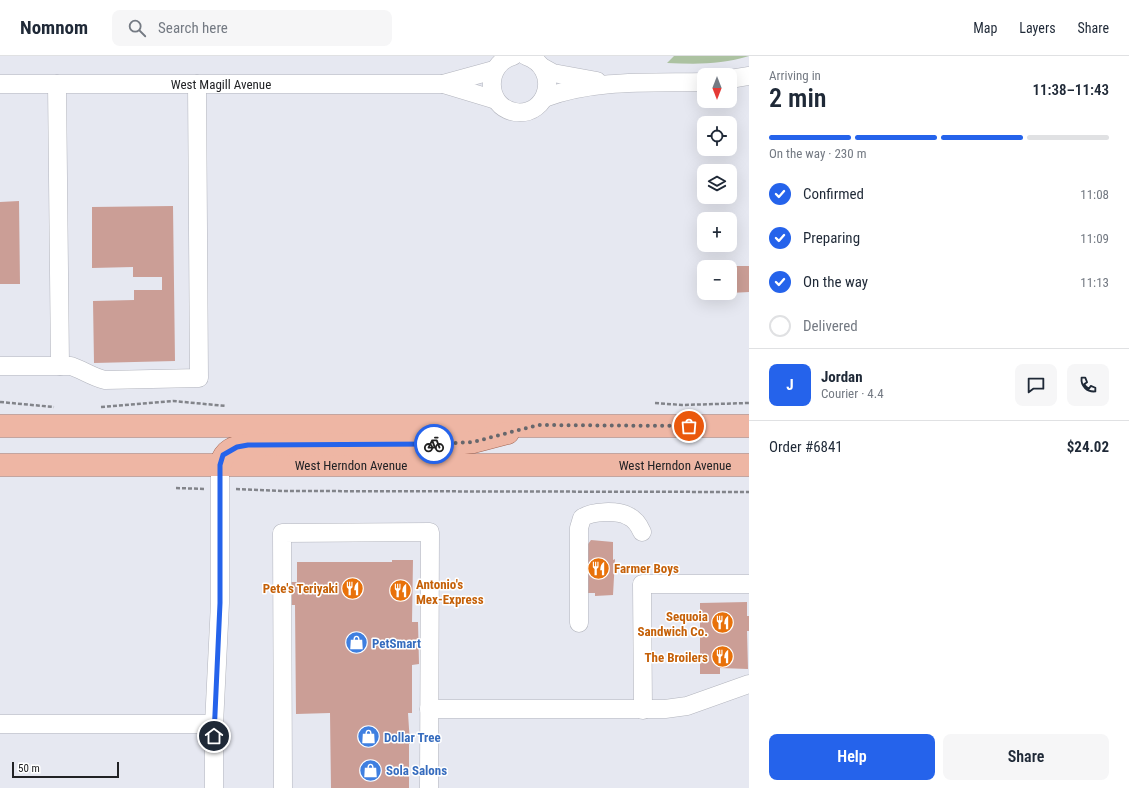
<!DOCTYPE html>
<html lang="en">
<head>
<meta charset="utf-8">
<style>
  body { margin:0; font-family:"Roboto Condensed",sans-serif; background:#f6f6f7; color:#1f2937; height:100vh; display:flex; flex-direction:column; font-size:15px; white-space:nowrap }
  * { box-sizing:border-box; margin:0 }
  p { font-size:13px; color:#747a83 }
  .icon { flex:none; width:22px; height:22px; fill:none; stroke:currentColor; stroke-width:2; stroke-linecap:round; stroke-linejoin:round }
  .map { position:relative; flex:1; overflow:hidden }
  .panel { display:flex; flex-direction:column; background:#fff; width:380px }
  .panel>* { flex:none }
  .needle { width:26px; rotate:180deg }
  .buttons { position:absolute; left:697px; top:12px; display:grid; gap:8px }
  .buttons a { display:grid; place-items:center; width:40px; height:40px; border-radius:8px; background:#fff; box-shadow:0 4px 16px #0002; font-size:20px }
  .scale { position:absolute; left:12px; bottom:10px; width:107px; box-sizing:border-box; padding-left:4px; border:2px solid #212225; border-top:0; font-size:11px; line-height:14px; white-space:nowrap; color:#212225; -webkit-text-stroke:3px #fff; paint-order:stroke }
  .pin { position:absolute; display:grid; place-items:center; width:34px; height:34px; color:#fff; margin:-17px; border:2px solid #fff; border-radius:50%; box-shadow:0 1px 4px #0007 }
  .courier { position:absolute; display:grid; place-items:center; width:40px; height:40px; margin:-20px; border:3px solid #2563eb; border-radius:50%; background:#fff; color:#222; box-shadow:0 1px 5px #0007 }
  .head em { font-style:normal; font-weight:600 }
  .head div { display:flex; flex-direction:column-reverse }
  .head { display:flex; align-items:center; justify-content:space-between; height:68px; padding:0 20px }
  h1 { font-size:26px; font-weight:600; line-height:30px }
  .bar { display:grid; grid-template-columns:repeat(4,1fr); gap:6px 4px; align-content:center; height:48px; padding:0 20px }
  .bar i { height:5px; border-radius:3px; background:#e0e1e3 }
  .bar .active { background:#2563eb }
  .bar p { grid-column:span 4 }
  .line { display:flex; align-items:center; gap:10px; padding:0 20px; border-top:1px solid #e0e1e3 }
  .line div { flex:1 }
  .round { display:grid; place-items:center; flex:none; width:42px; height:42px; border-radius:8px; background:#f6f6f7 }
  ol { padding:0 20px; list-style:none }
  li { display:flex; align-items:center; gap:12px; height:44px }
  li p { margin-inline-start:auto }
  li .icon { padding:4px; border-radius:50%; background:#2563eb; color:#fff; stroke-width:4 }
  li:last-child { color:#747a83 }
  li i { width:22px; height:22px; border:2px solid #e0e1e3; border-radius:50% }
  .button { display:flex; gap:8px; margin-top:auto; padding:8px 20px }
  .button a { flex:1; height:46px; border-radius:8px; background:#2563eb; color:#fff; font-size:16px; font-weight:600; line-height:46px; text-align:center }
  .button a+a { background:#f6f6f7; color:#1f2937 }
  header { display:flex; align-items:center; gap:24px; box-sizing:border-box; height:56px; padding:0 20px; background:#fff; border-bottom:1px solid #e0e1e3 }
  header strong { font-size:19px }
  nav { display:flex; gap:22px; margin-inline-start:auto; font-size:14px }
  .search { width:280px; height:36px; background:#f6f6f7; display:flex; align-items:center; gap:10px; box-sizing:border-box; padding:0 14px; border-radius:8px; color:#747a83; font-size:15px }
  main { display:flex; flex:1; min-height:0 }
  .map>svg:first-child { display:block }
  .green { fill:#acc2a1 }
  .building { fill:#cb9e96 }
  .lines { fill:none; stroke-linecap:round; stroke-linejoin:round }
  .minor-casing { stroke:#b2b4bd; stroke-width:19 }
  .major-casing { stroke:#9f6351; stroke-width:23 }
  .path { stroke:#82848a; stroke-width:2.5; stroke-dasharray:4 2; stroke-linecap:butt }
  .minor { stroke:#fff; stroke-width:18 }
  .major { stroke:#eeb6a4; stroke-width:22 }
  .done { stroke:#66676c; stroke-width:4; stroke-dasharray:0 7.2 }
  .route { stroke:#2563eb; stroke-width:5 }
  .labels { text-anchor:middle; stroke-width:3; stroke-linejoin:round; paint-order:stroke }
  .street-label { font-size:13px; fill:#212225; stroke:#fff }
  .food-label { font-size:13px; font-weight:bold; fill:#c56008; stroke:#fff; text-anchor:end }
  .shop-label { font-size:13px; font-weight:bold; fill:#366cbe; stroke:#fff; text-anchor:start }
</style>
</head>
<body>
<header>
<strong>Nomnom</strong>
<div class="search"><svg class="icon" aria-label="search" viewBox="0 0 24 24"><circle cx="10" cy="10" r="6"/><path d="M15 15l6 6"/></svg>Search here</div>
<nav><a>Map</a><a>Layers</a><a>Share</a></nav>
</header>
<main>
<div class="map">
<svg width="749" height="732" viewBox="0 0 749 732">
  <rect width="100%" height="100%" fill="#e6e8f1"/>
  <path class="green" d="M 674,0 L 749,0 C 721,9 695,8 667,7 Z"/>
  <path class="building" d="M 19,145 L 20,228 L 0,228 L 0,146 Z
    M 173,150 L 175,305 L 94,307 L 93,245 L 134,244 L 134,234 L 162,234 L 162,221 L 133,221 L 133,211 L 92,212 L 92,151 Z
    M 730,210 L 749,210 L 749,236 L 730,237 Z
    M 591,484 L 613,486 L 613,504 L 615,503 L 613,539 L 595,540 L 595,537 L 585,537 L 585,492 Z
    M 392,504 L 413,504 L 412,566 L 418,566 L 419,608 L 412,609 L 412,657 L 408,657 L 410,688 L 409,688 L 409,732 L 331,732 L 330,657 L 296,658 L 295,549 L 291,549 L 291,526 L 297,526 L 297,506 L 392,506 Z
    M 747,546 L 747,560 L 749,560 L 749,575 L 747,575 L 748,613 L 720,612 L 720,618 L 700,618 L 700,547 Z"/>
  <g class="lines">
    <defs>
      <g id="minor">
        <path d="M 513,0 C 484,8 485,51 515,56 C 549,61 561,12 526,0"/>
        <path d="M 544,12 L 553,17 L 597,25"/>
        <path d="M 730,23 L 749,20"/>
        <path id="s1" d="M 0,28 L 443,28 L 494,14"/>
        <path d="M 57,28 L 60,310"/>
        <path d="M 443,28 L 496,44"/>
        <path d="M 544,42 C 595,23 651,27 704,26"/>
        <path d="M 0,310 L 71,310 C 83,314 92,321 105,324 L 199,322 L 197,28"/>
        <path d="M 579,567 L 579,472 L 582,462 C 592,455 617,454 628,460 C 635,463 639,469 642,476"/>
        <path d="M 429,653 L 665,653 L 687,650 L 749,628"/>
        <path d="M 643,654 L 642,528 L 749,528"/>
        <path d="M 0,668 L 214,668"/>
        <path d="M 214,732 L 214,668 L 220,547 L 220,409"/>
        <path d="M 283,732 L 282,477 L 430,476 L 429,732"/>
      </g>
      <g id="major">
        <path d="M 0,370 L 749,370"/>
        <path id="s2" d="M 0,409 L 749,409"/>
        <path d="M 220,409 C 225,393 233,391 248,389 L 454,388 L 473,386 L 508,377"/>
      </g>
    </defs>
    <use href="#minor" class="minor-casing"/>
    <use href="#major" class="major-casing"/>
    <path class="path" d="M 0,346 L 54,351
      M 655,347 L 682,349 L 749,347
      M 101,351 L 173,345 L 226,350
      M 176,432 L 205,433
      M 236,433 L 282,435 L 749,436"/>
    <use href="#minor" class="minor"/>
    <use href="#major" class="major"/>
  </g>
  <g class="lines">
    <path class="done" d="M 434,388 L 473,386 L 538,369 L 689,370"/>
    <path class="route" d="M 214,680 L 220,547 L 220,409 L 223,399 L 237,391 L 248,389 L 434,388"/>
  </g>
  <defs>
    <symbol id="restaurant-disc" viewBox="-11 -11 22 22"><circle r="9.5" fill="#e8710a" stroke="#fff"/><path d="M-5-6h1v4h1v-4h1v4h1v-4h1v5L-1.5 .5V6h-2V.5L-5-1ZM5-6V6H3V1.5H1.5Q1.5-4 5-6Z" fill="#fff"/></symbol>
    <symbol id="shop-disc" viewBox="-11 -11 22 22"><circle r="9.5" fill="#3f7fe0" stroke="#fff"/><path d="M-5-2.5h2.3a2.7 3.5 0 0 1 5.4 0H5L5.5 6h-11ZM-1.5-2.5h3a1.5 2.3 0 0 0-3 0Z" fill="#fff"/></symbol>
  </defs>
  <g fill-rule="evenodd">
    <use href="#restaurant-disc" x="586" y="500" width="25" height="25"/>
    <use href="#restaurant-disc" x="340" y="520" width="25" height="25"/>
    <use href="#restaurant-disc" x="388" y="522" width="25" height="25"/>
    <use href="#restaurant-disc" x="710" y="554" width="25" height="25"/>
    <use href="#shop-disc" x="344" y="574" width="25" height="25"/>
    <use href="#restaurant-disc" x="710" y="588" width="25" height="25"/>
    <use href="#shop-disc" x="356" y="668" width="25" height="25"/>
    <use href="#shop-disc" x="358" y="702" width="25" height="25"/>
  </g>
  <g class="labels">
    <g class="street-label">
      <text dy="5" stroke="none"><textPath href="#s1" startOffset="221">West Magill Avenue</textPath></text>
      <text dy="5" stroke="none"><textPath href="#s2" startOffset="351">West Herndon Avenue</textPath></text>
      <text dy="5" stroke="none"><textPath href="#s2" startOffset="675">West Herndon Avenue</textPath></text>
    </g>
    <g class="food-label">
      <text x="614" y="517" text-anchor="start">Farmer Boys</text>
      <text x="416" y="533" text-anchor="start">Antonio's<tspan x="416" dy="15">Mex-Express</tspan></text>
      <text x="338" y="537">Pete's Teriyaki</text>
      <text x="708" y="565">Sequoia<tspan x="708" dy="15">Sandwich Co.</tspan></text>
      <text x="708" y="606">The Broilers</text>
    </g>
    <g class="shop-label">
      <text x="372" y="592">PetSmart</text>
      <text x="384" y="686">Dollar Tree</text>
      <text x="386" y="719">Sola Salons</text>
    </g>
  </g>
</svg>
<div class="buttons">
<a><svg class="needle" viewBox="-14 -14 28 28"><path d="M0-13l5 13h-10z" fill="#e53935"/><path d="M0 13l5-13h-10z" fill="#747a83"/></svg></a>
<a><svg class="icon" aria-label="locate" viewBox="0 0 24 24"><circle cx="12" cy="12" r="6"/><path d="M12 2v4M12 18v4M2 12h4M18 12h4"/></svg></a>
<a><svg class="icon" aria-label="layers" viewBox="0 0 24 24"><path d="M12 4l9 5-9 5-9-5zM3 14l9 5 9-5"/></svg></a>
<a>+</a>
<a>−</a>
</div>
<div class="scale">50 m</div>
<div class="pin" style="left:689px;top:370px;background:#ea580c"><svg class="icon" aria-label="bag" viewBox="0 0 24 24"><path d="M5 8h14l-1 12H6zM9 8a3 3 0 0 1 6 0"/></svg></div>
<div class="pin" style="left:214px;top:680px;background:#1f2937"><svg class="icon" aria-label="home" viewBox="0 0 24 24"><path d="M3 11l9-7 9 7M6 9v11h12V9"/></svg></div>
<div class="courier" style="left:434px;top:388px"><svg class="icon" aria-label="bike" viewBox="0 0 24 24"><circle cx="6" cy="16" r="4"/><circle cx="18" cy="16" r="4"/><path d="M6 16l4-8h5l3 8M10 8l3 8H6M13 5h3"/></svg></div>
</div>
<section class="panel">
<div class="head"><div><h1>2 min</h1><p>Arriving in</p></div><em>11:38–11:43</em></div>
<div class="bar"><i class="active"></i><i class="active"></i><i class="active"></i><i></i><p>On the way · 230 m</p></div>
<ol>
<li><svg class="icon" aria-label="check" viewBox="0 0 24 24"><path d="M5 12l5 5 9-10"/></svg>Confirmed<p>11:08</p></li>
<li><svg class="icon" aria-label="check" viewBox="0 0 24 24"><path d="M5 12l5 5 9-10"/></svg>Preparing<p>11:09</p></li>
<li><svg class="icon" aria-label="check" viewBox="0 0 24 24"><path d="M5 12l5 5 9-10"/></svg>On the way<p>11:13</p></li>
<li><i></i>Delivered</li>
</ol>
<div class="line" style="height:72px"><b class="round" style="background:#2563eb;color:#fff">J</b><div><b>Jordan</b><p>Courier · 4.4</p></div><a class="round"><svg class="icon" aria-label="chat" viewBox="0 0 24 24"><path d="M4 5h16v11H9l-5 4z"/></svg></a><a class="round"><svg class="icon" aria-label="phone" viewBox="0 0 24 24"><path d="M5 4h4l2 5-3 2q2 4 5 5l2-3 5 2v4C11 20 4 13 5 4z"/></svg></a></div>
<div class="line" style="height:52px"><div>Order #6841</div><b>$24.02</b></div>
<div class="button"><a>Help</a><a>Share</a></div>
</section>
</main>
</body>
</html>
